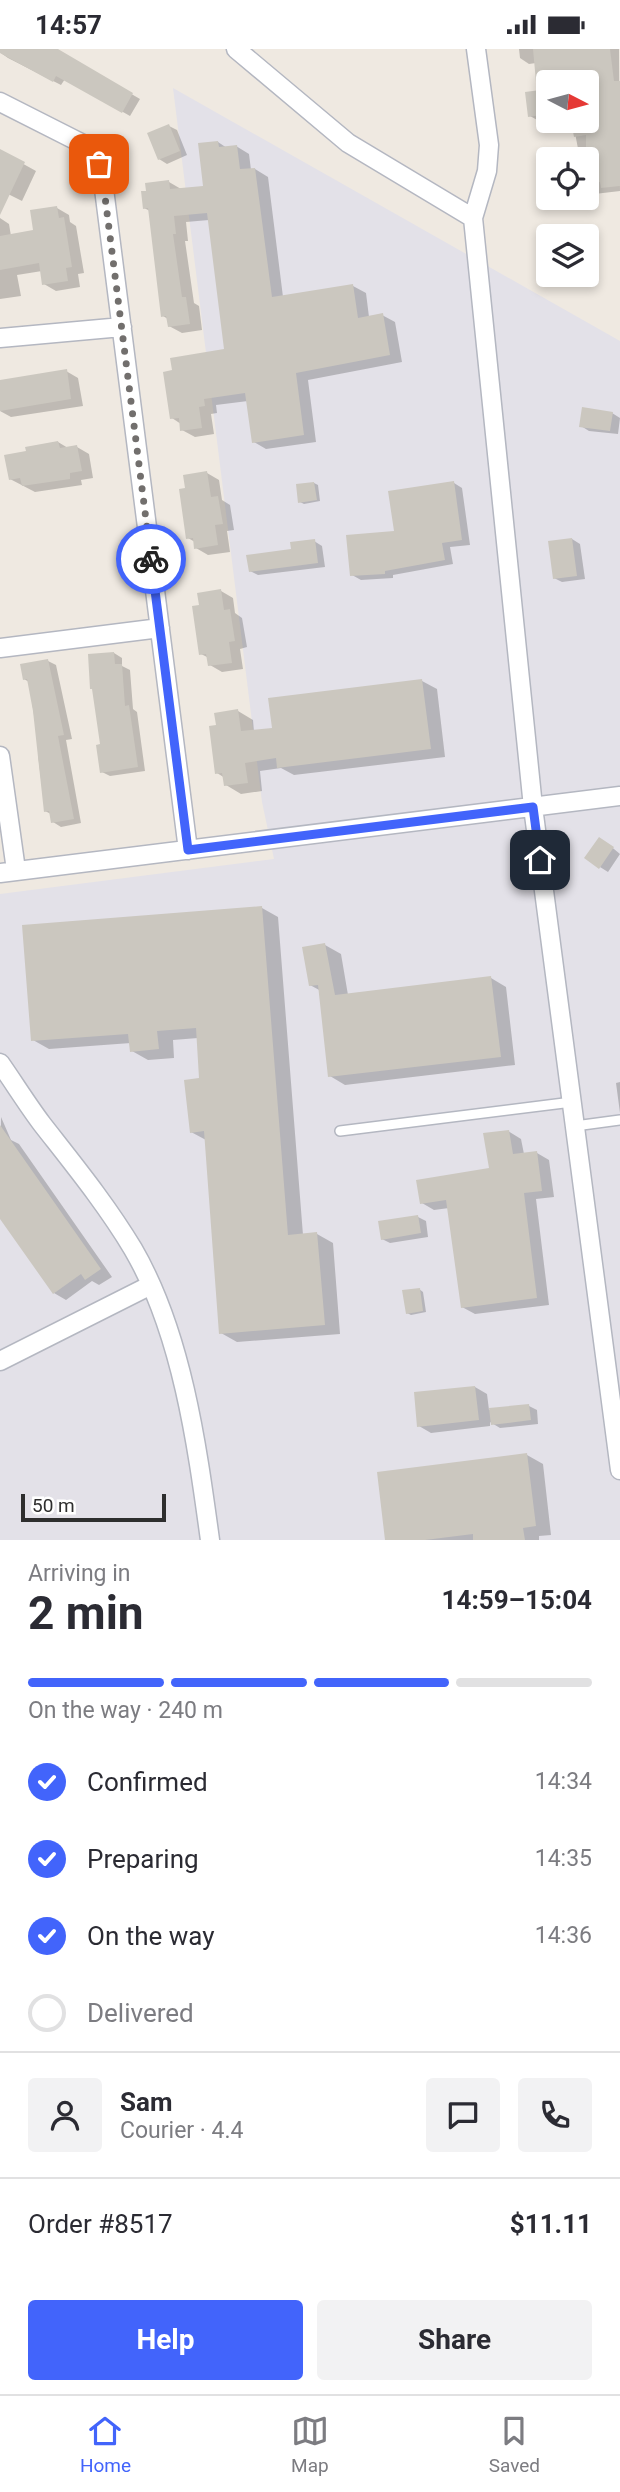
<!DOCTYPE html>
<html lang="en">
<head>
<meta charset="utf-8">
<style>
  body { margin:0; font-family:Roboto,sans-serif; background:#f2f2f3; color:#2b2b33; height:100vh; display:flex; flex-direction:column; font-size:26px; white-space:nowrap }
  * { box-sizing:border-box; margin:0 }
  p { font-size:23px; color:#7c7c81 }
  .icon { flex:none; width:38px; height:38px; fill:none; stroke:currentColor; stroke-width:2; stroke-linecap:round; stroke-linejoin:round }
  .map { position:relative; height:1491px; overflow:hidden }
  .drawer { display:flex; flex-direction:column; background:#fff; flex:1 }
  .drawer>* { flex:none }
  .needle { width:46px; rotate:96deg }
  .fabs { position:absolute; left:536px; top:21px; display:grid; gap:14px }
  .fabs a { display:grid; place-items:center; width:63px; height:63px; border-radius:7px; background:#fff; box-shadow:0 4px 10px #0003; font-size:35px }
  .scale { position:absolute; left:21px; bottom:18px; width:145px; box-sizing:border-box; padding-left:7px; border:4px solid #2e2e2e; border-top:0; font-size:19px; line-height:24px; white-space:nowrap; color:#2e2e2e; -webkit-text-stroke:5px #fff; paint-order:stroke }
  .pin { position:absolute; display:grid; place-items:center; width:60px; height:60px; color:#fff; margin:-30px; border-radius:14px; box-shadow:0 4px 10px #0006 }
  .courier { position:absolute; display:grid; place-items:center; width:70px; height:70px; margin:-35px; border:5px solid #4264fb; border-radius:50%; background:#fff; color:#222; box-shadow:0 2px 9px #0007 }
  .headline em { font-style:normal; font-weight:700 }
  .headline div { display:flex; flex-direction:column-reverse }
  .headline { display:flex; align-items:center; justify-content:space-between; height:119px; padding:0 28px }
  h1 { font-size:46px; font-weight:700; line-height:52px }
  .bar { display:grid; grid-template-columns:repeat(4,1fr); gap:10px 7px; align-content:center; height:84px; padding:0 28px }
  .bar i { height:9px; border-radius:5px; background:#e1e1e2 }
  .bar .current { background:#4264fb }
  .bar p { grid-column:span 4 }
  .line { display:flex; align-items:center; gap:18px; padding:0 28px; border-top:2px solid #e1e1e2 }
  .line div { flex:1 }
  .round { display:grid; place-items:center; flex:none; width:74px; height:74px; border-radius:7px; background:#f2f2f3 }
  ol { padding:0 28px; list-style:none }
  li { display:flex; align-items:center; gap:21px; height:77px }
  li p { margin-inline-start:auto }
  li .icon { padding:7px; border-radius:50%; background:#4264fb; color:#fff; stroke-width:4 }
  li:last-child { color:#7c7c81 }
  li i { width:38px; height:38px; border:4px solid #e1e1e2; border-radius:50% }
  .primary-button { display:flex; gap:14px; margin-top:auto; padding:14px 28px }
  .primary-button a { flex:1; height:80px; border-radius:7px; background:#4264fb; color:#fff; font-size:28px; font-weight:700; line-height:80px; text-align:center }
  .primary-button a+a { background:#f2f2f3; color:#2b2b33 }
  .status { display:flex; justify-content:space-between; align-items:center; height:49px; padding:0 35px; background:#fff; direction:ltr }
  .status svg { height:19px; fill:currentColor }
  .dock { display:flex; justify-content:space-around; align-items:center; height:98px; border-top:2px solid #e1e1e2; background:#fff; font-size:19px; color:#7c7c81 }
  .dock a { display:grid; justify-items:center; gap:4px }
  .dock .current { color:#4264fb }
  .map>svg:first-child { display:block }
  .industrial { fill:#e3e1e8 }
  .shadow { fill:#0003 }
  .building { fill:#cbc7bf }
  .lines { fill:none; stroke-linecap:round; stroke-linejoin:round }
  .lane-casing { stroke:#b4b7c1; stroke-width:12 }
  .street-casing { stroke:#b4b7c1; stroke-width:21 }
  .lane { stroke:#fff; stroke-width:9 }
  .street { stroke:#fff; stroke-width:18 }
  .done { stroke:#726f6d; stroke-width:7; stroke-dasharray:0 12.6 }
  .route { stroke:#4264fb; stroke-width:9 }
</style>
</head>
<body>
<div class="status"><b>14:57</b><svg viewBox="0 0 49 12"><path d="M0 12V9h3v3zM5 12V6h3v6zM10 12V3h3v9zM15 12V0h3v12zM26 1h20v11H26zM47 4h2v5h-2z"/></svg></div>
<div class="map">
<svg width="620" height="1491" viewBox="0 0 620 1491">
  <rect width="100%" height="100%" fill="#efe9e1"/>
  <path class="industrial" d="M 173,39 L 620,292 L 620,1491 L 0,1491 L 0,845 L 274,810 L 262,753 Z"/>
  <path class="shadow" d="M 3,0 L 54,0 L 140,50 L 130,67 L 65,30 L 61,36 L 8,9 L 1,4 Z
    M 519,0 L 619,0 L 620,142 L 586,146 L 586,110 L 580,110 L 575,84 L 567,80 L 566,72 L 586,72 L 586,33 L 548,33 L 548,71 L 539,72 L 530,67 L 538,43 L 536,14 L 529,15 L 520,9 Z
    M 169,77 L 177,81 L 187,106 L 167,115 L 159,110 Z
    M 218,93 L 227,99 L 236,97 L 249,105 L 251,121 L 255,120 L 268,128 L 283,248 L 353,237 L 366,244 L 369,268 L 382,266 L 395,273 L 402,313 L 308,331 L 316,393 L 266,400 L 254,393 L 248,352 L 216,356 L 217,364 L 211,365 L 214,385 L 195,388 L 182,381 L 181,375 L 172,369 L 226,301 L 209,171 L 186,173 L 188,192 L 185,192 L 194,254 L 199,257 L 202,281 L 182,284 L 169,277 L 168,270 L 163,267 L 150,162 L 144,159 L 169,133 L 181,140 L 205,139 Z
    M 0,102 L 36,122 L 22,152 L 0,141 Z
    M 57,159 L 69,166 L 70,173 L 76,177 L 84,224 L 78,225 L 80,238 L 56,242 L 44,235 L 42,222 L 17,226 L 21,247 L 0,250 L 0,169 L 9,175 L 11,187 L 35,182 Z
    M 66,322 L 78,329 L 83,357 L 11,368 L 0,362 L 0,332 Z
    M 612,364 L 620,369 L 618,385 L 589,382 L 581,377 Z
    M 58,393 L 68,399 L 77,398 L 89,405 L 93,429 L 81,431 L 82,436 L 35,443 L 10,430 Z
    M 207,424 L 219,431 L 222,451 L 230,456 L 234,481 L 227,482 L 230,503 L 208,506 L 196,499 L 195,493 L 188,489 L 187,440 Z
    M 314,434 L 318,436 L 320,452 L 304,455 L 300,453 Z
    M 454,434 L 462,439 L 470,496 L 450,498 L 453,515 L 393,526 L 393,529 L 361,531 L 352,526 L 396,483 Z
    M 572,490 L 580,495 L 585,530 L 562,533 L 554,529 Z
    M 314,492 L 322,497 L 325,518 L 258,526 L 250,522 Z
    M 221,542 L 233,549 L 235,564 L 242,569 L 247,598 L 240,600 L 243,620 L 222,623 L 210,616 L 209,609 L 201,605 Z
    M 114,604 L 122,609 L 122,617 L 130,621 L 133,660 L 137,663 L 145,722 L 110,727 L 102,723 L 102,697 Z
    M 48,612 L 56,616 L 72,690 L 66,691 L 81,774 L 61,778 L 53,773 L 51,765 L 45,762 L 38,706 L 40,706 L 29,633 L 24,630 Z
    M 422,632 L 437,640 L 445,708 L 294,726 L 281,719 L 260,722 L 262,742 L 241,745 L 226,736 L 225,729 L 217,724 L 218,677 L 238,662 L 253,671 L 254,683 L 274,681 Z
    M 608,795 L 620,805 L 608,823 L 600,818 Z
    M 262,859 L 278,868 L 303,1186 L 317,1185 L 333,1194 L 340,1285 L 237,1293 L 221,1284 L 206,1091 L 191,1083 L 201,1031 L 198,989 L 173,991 L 174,1009 L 148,1011 L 132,1002 L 131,994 L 49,1000 L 33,991 Z
    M 325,896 L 341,905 L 348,946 L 491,929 L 506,938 L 515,1016 L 345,1036 L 330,1027 L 321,942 L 310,936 Z
    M 620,1033 L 620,1064 L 616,1034 Z
    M 1,1068 L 11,1091 L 19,1095 L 112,1228 L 99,1236 L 92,1232 L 66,1251 L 54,1244 L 0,1167 Z
    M 508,1082 L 521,1090 L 524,1105 L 537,1104 L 549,1111 L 554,1148 L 536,1150 L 549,1256 L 475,1265 L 462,1258 L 449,1159 L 434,1161 L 422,1154 L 491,1120 Z
    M 418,1168 L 426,1172 L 428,1188 L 390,1194 L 382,1190 Z
    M 419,1240 L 423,1243 L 426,1263 L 411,1266 L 407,1264 Z
    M 475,1338 L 487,1345 L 489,1361 L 529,1357 L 537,1361 L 538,1375 L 500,1379 L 490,1373 L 490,1377 L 431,1384 L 419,1377 Z
    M 527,1406 L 543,1415 L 551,1486 L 539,1487 L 539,1491 L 387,1491 Z"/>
  <path class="building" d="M 0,0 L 58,0 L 133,44 L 122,64 L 56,27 L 53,33 L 0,4 Z
    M 533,0 L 610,0 L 614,32 L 620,32 L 620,137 L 601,139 L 600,133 L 586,135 L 586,86 L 574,88 L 571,72 L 586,72 L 586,33 L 536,33 Z
    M 548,40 L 548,65 L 528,68 L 525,43 Z
    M 169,75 L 180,102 L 158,111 L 147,84 Z
    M 218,92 L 219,98 L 237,96 L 240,120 L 255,119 L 272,248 L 353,235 L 358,269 L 383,264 L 390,306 L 296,324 L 304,386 L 252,394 L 245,344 L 204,350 L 205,357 L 199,358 L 202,379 L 180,382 L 179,369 L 170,370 L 163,323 L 172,321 L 170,309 L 224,300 L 207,164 L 174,167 L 176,185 L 173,185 L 182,248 L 186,248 L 190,275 L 168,278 L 166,267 L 161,268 L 148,159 L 143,160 L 141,142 L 146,142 L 145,134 L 169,131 L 170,140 L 203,137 L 198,94 Z
    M 0,100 L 25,113 L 0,166 Z
    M 57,157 L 59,169 L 64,168 L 72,218 L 66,219 L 68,232 L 42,236 L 39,214 L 0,221 L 0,187 L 33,181 L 30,161 Z
    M 67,320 L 71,350 L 0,362 L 0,331 Z
    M 582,358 L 613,363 L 610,382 L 579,378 Z
    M 58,392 L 60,399 L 77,396 L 82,422 L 70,424 L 70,430 L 22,437 L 20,429 L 9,431 L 4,406 L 26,402 L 25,398 Z
    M 207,422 L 211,448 L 218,447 L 223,475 L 215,476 L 218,496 L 194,500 L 193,489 L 186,490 L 179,440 L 185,439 L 183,426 Z
    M 454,432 L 462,491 L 442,494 L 445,511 L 385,522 L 385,525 L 350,527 L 346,486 L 394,482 L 388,442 Z
    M 314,433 L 317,451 L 298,454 L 296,435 Z
    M 572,489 L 577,527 L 553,530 L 548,492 Z
    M 315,490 L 318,514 L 249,523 L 246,506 L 291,500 L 290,493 Z
    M 221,540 L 224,561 L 230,560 L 235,592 L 229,593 L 232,614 L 208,617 L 206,605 L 199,606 L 192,557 L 199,556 L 197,544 Z
    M 114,603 L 115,615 L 122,615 L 125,657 L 129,656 L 138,718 L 100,724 L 96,696 L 100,695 L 92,640 L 90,640 L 88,605 Z
    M 48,610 L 64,686 L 58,687 L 74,770 L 51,774 L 49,762 L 44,763 L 33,662 L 27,630 L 23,631 L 20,615 Z
    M 422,630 L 431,700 L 277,719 L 276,709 L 245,714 L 248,734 L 224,737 L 222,724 L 215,725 L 209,677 L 216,676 L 214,664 L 238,660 L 241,682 L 272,679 L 268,649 Z
    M 599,788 L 614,798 L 599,820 L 584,809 Z
    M 262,857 L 288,1186 L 317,1183 L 325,1276 L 219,1285 L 204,1082 L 190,1084 L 184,1031 L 199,1029 L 196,979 L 157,982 L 159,1000 L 130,1003 L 128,985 L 31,992 L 22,876 Z
    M 325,894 L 335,946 L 491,927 L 501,1008 L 328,1028 L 318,936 L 309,937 L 302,898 Z
    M 0,1076 L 101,1220 L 85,1231 L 81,1225 L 53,1245 L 0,1170 Z
    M 509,1081 L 513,1105 L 537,1102 L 542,1142 L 524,1144 L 537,1249 L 461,1259 L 446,1151 L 420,1155 L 416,1131 L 489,1119 L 483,1084 Z
    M 418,1166 L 421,1184 L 381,1191 L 378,1172 Z
    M 420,1239 L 423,1262 L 406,1265 L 402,1241 Z
    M 475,1337 L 479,1371 L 417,1378 L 414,1343 Z
    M 529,1355 L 531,1371 L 491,1376 L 489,1359 Z
    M 527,1404 L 536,1477 L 523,1479 L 525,1491 L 473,1491 L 473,1485 L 425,1491 L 385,1491 L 377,1423 Z"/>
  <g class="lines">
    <defs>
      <path id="lane" d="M 575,1077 L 620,1071
        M 340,1082 L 572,1053"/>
      <path id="street" d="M 236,0 L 348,94 L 473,169
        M 476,0 L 489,96 L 487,122 L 473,169 L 533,758 L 620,1421
        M 0,53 L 81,94 C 94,105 99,115 103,132 L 188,801
        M 0,289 L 122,278
        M 0,599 L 160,579
        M 0,707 L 16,821
        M 0,824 L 620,747
        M 0,1014 C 14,1034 27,1055 42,1075 C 74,1116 106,1155 133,1200 C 182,1284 197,1396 210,1491
        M 0,1312 L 151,1236"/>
    </defs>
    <use href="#lane" class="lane-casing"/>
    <use href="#street" class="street-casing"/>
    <use href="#lane" class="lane"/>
    <use href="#street" class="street"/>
  </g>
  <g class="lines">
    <path class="done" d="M 99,115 L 103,132 L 151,510"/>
    <path class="route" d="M 151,510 L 188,801 L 533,758 L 540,811"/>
  </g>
</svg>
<div class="fabs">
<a><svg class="needle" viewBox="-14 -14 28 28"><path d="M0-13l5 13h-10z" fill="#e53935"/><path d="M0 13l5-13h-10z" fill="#7c7c81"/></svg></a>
<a><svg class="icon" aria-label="locate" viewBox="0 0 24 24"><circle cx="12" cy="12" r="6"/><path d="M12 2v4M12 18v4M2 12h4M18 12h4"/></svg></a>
<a><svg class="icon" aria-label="layers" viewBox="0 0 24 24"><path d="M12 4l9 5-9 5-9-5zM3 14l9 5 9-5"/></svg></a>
</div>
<div class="scale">50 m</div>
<div class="pin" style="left:99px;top:115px;background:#ea580c"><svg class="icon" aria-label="bag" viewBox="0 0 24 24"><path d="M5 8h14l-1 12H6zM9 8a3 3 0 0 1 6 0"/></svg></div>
<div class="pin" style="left:540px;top:811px;background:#1f2937"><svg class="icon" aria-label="home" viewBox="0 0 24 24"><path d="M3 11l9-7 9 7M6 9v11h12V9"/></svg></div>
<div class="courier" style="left:151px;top:510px"><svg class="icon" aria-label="bike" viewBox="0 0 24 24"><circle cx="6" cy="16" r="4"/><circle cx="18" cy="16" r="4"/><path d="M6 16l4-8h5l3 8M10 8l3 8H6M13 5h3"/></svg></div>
</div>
<section class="drawer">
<div class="headline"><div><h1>2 min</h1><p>Arriving in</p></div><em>14:59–15:04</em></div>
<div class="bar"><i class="current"></i><i class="current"></i><i class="current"></i><i></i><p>On the way · 240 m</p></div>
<ol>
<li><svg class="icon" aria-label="check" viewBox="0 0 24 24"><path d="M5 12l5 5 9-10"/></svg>Confirmed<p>14:34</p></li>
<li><svg class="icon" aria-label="check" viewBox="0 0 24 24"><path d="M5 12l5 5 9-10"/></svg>Preparing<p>14:35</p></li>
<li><svg class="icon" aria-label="check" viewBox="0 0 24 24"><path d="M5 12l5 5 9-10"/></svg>On the way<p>14:36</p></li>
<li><i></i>Delivered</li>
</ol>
<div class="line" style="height:126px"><a class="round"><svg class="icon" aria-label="person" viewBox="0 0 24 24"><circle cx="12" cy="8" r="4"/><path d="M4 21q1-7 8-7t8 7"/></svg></a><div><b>Sam</b><p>Courier · 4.4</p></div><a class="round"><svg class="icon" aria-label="chat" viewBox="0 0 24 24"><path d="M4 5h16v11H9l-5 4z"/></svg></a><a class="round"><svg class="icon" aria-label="phone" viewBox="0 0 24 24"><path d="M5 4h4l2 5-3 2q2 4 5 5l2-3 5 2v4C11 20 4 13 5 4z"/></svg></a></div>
<div class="line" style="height:91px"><div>Order #8517</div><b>$11.11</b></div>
<div class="primary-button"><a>Help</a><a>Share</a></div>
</section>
<nav class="dock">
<a class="current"><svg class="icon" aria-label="home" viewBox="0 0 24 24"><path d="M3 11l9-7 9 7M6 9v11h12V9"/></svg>Home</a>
<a><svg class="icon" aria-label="map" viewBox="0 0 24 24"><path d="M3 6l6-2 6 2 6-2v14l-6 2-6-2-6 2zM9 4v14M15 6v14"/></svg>Map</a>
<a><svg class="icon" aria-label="saved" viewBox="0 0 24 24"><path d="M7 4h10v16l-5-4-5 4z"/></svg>Saved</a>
</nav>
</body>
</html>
